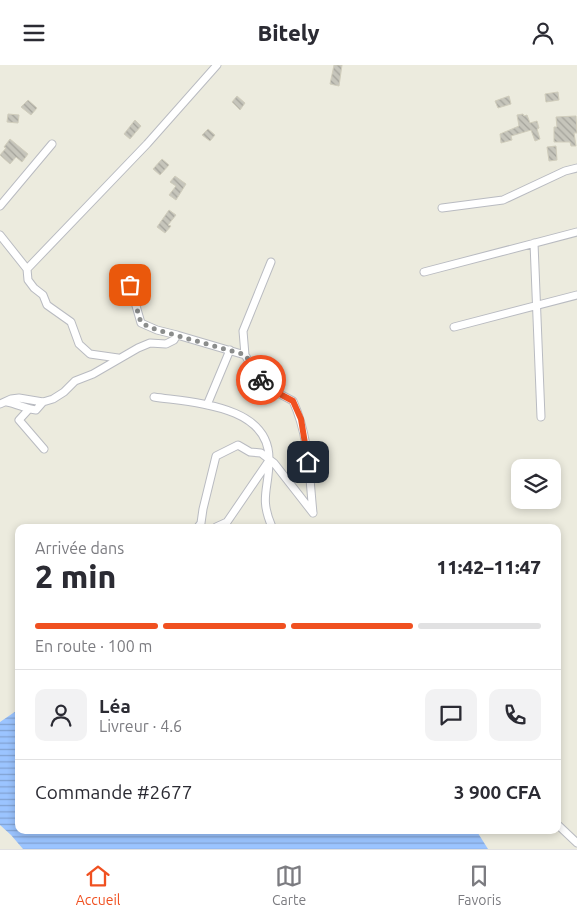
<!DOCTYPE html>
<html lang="fr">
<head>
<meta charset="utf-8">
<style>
  body { margin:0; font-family:Ubuntu,sans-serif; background:#f2f2f3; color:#2b2b33; height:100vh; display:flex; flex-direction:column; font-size:19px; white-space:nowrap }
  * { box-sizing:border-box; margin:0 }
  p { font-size:16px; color:#7c7c81 }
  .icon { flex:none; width:28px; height:28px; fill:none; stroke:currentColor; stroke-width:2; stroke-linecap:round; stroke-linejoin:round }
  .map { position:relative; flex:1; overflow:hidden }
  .side { position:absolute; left:15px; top:459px; width:546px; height:310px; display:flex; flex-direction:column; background:#fff; border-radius:10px; box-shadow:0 2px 8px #0003 }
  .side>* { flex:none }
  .controls { position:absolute; left:511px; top:394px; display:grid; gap:10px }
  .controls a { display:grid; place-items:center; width:50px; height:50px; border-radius:10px; background:#fff; box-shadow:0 2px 8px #0003; font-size:25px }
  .pin { position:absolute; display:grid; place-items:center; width:42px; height:42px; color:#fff; margin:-21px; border-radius:10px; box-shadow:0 2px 8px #0006 }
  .courier { position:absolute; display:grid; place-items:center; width:50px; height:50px; margin:-25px; border:4px solid #f05020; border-radius:50%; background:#fff; color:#222; box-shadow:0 1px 6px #0007 }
  .headline em { font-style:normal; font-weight:800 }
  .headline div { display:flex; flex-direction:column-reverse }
  .headline { display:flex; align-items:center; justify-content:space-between; height:85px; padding:0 20px }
  h1 { font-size:32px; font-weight:800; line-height:38px }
  .bar { display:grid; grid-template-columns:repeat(4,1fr); gap:8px 5px; align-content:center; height:60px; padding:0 20px }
  .bar i { height:6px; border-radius:4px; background:#e1e1e2 }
  .bar .active { background:#f05020 }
  .bar p { grid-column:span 4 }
  .line { display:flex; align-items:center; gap:12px; padding:0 20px; border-top:1px solid #e1e1e2 }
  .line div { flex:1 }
  .round { display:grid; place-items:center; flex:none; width:52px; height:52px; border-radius:10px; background:#f2f2f3 }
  header { display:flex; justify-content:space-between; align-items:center; height:65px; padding:0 20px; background:#fff; font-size:22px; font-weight:800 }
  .tabs { display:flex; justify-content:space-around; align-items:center; height:70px; border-top:1px solid #e1e1e2; background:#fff; font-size:14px; color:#7c7c81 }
  .tabs a { display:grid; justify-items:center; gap:2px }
  .tabs .active { color:#f05020 }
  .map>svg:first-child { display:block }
  .water { fill:url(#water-rules) }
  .building { fill:url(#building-back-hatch); stroke:#d0cdbc }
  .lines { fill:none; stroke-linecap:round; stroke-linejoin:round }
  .street-casing { stroke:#b9bbc1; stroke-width:9 }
  .street { stroke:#fff; stroke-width:7 }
  .done { stroke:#8b8d8c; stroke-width:5; stroke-dasharray:0 9 }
  .route { stroke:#f05020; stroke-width:6 }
</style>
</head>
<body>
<header><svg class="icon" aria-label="menu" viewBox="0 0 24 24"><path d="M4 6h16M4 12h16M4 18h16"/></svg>Bitely<svg class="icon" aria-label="person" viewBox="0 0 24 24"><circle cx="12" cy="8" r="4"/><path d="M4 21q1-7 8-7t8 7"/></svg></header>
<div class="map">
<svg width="577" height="784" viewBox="0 0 577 784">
  <defs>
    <pattern id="water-rules" width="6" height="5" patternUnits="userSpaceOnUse" patternTransform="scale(1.25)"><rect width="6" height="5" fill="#9bc4ff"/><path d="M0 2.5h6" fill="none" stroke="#81a2d2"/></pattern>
    <pattern id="building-back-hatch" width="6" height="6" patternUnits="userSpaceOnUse" patternTransform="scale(1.25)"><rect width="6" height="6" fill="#c6c5bb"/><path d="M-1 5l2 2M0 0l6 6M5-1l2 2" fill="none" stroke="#a4a39b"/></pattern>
  </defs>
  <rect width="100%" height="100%" fill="#ecebde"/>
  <path class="water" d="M 19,644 L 19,765 L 476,765 L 488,784 L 23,784 L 11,770 L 0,760 L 0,657 Z"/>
  <path class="building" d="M 334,0 L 342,0 L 339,21 L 330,19 Z
    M 558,27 L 559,35 L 546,37 L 545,29 Z
    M 237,31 L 245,38 L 240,45 L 232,37 Z
    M 509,31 L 511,39 L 498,43 L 495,36 Z
    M 28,35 L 37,43 L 31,50 L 21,42 Z
    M 8,49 L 19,50 L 18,58 L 7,57 Z
    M 523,49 L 524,51 L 527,50 L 530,58 L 537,56 L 539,63 L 537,64 L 540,74 L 535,76 L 531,65 L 511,71 L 512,75 L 501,78 L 500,69 L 519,61 L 517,50 Z
    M 576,51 L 577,68 L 574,68 L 576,81 L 571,81 L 570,77 L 554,77 L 554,62 L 557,62 L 556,52 Z
    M 135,55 L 141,61 L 130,74 L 124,69 Z
    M 208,64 L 215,70 L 210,76 L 202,70 Z
    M 10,74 L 28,89 L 22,97 L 16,92 L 10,99 L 0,90 L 6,83 L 4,82 Z
    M 556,81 L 557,95 L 549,96 L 547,82 Z
    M 162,94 L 169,100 L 160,110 L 153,104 Z
    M 175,111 L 186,119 L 176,135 L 169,130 L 176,121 L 170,117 Z
    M 169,145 L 176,150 L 168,160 L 171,161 L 165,168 L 157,162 Z"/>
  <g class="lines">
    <defs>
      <path id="street" d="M 0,141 L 52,79
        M 442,143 L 503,135 L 565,106 L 577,103
        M 0,170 L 27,204 L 28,215 L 34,223 L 43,230 L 47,240 L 71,257 L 79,279 L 90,289 L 118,293
        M 534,178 L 541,352
        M 271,197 L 243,266 L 245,290 L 259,313 L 278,328 L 293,336 C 309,371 309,409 313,448
        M 27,204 L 147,79 L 217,0
        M 424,207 L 577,167
        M 130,220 L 141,258 L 157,265 L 177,270
        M 454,262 L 577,230
        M 154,332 C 194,338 270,340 269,395 C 269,425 259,432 272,462
        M 7,337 C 17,339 27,344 36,345 L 43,337
        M 0,339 L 11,334 L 19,333 L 43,337 L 53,334 L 64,327 L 75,316 L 93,309 L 138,283 L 150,278 L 166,279 L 174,275 L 177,270 L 245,290
        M 207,340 L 230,285
        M 29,344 L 19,355 L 44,384
        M 198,462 L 201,458 L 203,444 L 216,391 L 238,380 L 250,387 L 261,388 L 274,398 L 313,448
        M 216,462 L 227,457 L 268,397
        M 558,760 L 577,778"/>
    </defs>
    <use href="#street" class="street-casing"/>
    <use href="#street" class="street"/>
  </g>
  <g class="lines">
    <path class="done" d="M 130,220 L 141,258 L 157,265 L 246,290 L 252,303 L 261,315"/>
    <path class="route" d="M 261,315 L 278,328 L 293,336 L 301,354 L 308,397"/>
  </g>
</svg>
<div class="controls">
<a><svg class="icon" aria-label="layers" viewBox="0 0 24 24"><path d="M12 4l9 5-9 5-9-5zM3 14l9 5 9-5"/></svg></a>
</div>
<div class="pin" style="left:130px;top:220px;background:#ea580c"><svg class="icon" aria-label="bag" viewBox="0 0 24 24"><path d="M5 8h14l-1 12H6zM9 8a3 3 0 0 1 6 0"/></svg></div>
<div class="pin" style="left:308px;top:397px;background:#1f2937"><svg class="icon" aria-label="home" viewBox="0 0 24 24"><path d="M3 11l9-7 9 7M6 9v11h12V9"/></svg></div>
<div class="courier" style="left:261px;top:315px"><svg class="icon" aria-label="bike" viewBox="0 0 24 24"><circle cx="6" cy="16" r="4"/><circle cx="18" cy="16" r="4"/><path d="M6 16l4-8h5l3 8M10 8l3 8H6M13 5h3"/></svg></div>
<section class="side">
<div class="headline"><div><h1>2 min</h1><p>Arrivée dans</p></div><em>11:42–11:47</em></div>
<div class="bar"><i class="active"></i><i class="active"></i><i class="active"></i><i></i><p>En route · 100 m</p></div>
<div class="line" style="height:90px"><a class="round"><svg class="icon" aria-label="person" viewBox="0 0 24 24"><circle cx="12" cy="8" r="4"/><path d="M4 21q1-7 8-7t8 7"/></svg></a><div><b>Léa</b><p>Livreur · 4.6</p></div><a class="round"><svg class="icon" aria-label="chat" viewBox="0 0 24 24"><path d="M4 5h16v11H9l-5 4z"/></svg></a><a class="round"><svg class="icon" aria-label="phone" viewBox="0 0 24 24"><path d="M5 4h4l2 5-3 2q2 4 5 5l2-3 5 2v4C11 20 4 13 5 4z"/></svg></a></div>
<div class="line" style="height:65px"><div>Commande #2677</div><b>3 900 CFA</b></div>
</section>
</div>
<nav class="tabs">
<a class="active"><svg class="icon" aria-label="home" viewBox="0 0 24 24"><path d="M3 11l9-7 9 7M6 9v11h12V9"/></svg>Accueil</a>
<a><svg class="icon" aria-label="map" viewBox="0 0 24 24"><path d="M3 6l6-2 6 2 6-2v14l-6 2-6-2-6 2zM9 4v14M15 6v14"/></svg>Carte</a>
<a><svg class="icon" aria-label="saved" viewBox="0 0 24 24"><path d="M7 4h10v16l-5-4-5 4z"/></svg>Favoris</a>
</nav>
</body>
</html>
